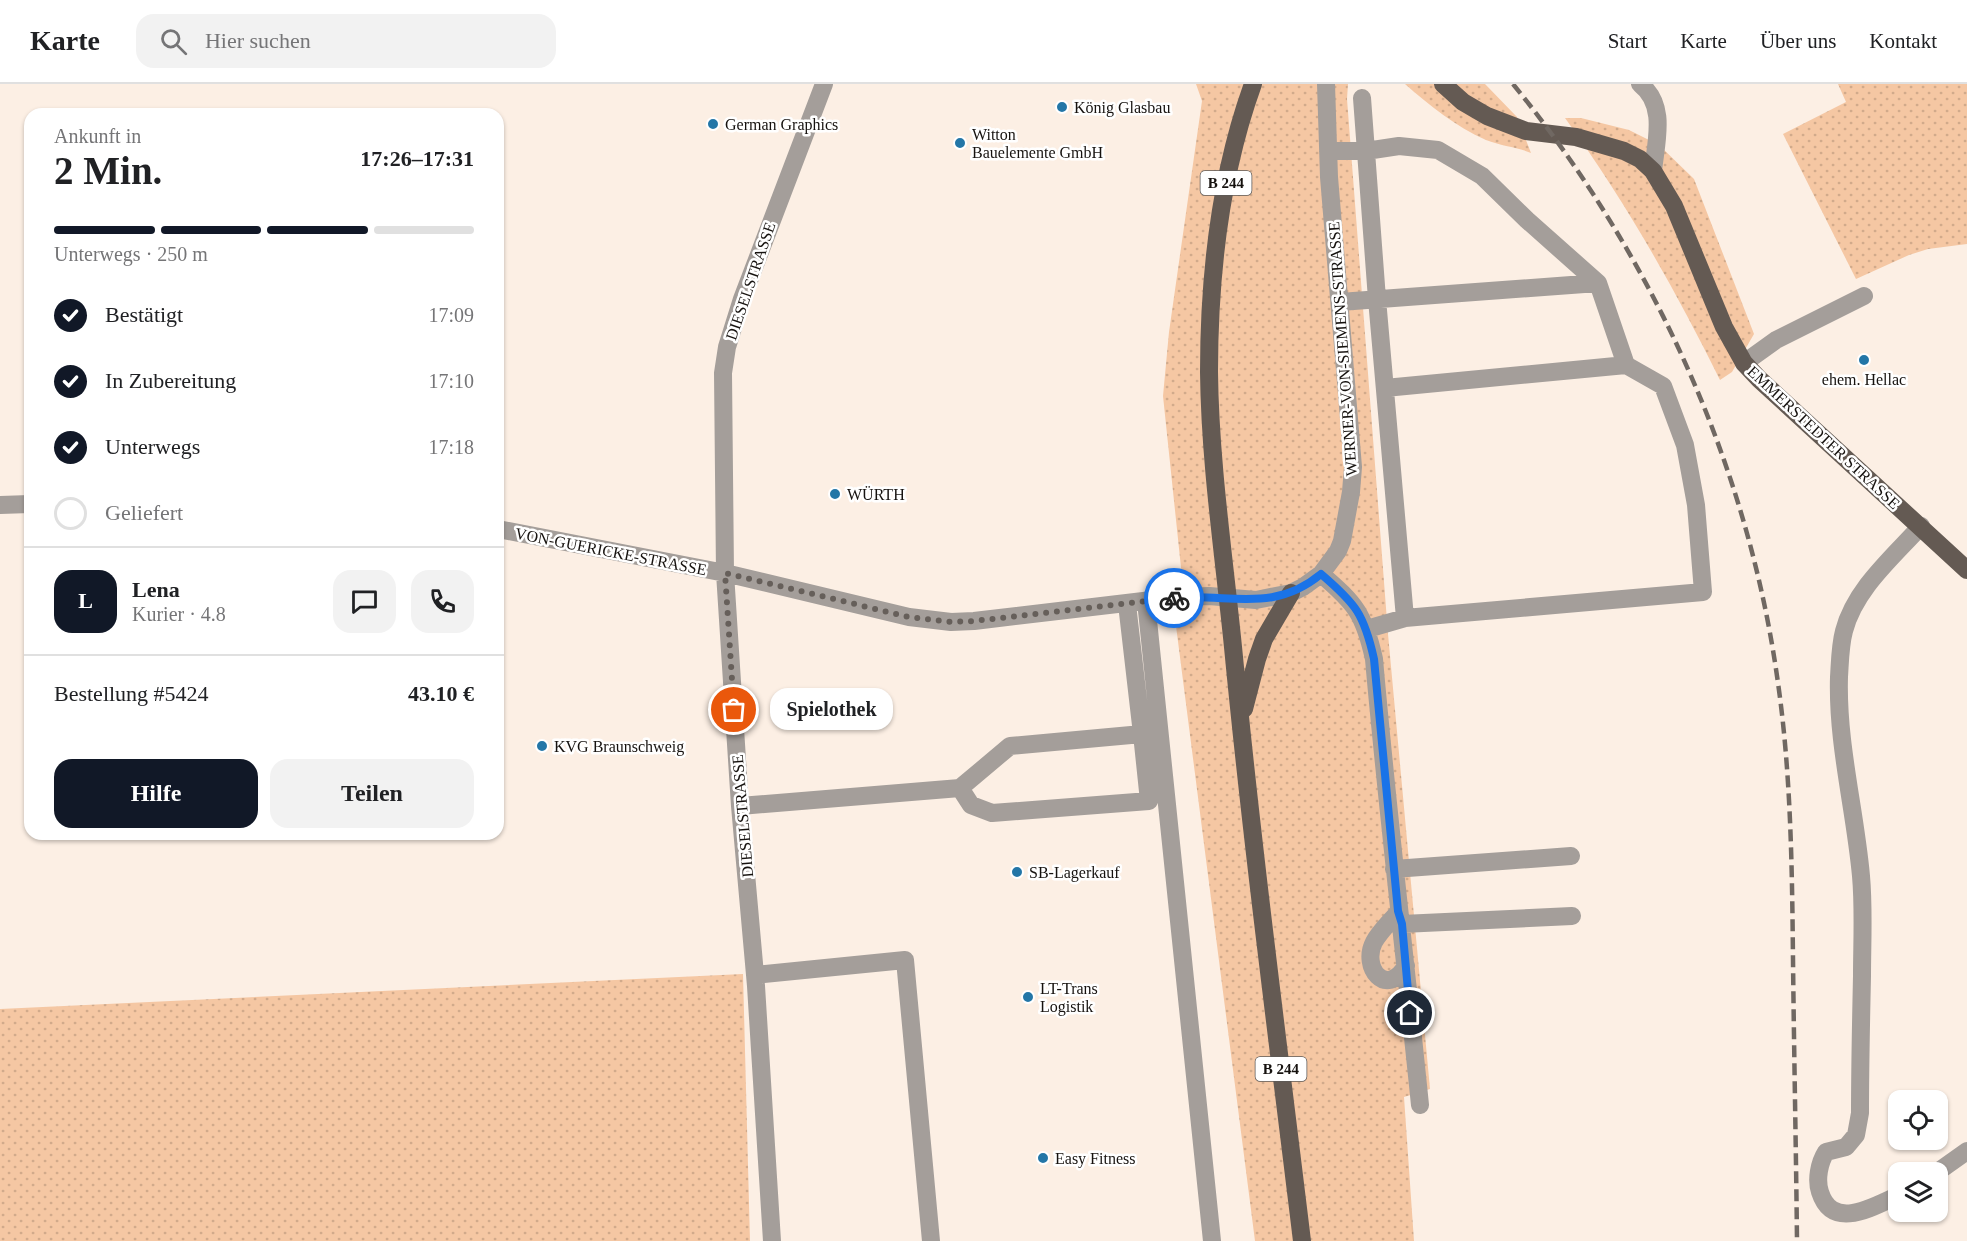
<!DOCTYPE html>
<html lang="de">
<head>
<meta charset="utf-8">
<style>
  body { margin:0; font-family:"Times New Roman",serif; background:#f2f2f2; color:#202124; height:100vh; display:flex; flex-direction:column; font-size:22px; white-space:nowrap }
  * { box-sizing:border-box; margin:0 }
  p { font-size:20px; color:#757577 }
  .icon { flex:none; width:33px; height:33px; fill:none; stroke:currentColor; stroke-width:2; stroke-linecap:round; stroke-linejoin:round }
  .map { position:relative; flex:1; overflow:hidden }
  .details { position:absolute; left:24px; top:24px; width:480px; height:732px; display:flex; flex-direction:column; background:#fff; border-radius:18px; box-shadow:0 2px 4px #0004 }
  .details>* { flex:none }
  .fabs { position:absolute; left:1888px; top:1006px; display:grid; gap:12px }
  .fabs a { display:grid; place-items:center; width:60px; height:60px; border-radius:12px; background:#fff; box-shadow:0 2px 4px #0004; font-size:30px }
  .pin { position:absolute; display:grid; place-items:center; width:51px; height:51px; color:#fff; margin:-26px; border:3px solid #fff; border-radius:50%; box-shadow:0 2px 6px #0007 }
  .courier { position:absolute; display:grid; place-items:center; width:60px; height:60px; margin:-30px; border:4px solid #1a73e8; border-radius:50%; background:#fff; color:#222; box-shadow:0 2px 8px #0007 }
  .bubble { position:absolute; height:42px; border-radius:18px; background:#fff; box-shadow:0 2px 4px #0004; font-size:20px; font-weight:800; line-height:42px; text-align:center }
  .head em { font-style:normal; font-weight:800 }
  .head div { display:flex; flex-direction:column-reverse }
  .head { display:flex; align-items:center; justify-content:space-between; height:102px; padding:0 30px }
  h1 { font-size:39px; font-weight:800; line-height:45px }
  .bar { display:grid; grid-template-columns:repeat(4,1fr); gap:9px 6px; align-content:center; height:72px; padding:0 30px }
  .bar i { height:8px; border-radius:4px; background:#e0e0e0 }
  .bar .active { background:#111827 }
  .bar p { grid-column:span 4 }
  .line { display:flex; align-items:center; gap:15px; padding:0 30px; border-top:2px solid #e0e0e0 }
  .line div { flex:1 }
  .round { display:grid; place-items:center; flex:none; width:63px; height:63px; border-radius:18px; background:#f2f2f2 }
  ol { padding:0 30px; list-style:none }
  li { display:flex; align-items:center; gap:18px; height:66px }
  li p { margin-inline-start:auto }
  li .icon { padding:6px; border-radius:50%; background:#111827; color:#fff; stroke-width:4 }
  li:last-child { color:#757577 }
  li i { width:33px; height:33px; border:3px solid #e0e0e0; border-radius:50% }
  .primary-button { display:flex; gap:12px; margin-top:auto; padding:12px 30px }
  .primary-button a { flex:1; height:69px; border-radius:18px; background:#111827; color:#fff; font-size:24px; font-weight:800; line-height:69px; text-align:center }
  .primary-button a+a { background:#f2f2f2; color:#202124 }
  header { display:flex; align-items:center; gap:36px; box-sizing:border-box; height:84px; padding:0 30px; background:#fff; border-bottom:2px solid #e0e0e0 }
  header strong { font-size:28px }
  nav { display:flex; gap:33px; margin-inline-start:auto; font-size:21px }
  .search { width:420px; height:54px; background:#f2f2f2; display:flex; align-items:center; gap:15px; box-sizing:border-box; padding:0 21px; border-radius:18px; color:#757577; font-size:22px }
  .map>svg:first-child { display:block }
  .grass { fill:url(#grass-dots) }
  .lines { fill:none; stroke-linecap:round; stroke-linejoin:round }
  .minor { stroke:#a49e9a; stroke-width:18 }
  .major { stroke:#645a53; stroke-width:18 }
  .rail { stroke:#706862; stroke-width:4.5; stroke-dasharray:12 6; stroke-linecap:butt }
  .done { stroke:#665f5a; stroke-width:6; stroke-dasharray:0 10.8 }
  .route { stroke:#1a73e8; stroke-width:8 }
  .poi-dot { fill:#2376a7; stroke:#fff; stroke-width:2 }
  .labels { text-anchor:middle; stroke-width:5; stroke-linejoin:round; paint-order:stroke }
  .shield { fill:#fff; stroke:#5c5957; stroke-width:1.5 }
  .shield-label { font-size:15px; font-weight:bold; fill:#16120f }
  .poi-label { font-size:16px; fill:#16120f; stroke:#fff; text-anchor:start }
  .street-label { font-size:16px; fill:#16120f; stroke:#fff }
</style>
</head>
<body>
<header>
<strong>Karte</strong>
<div class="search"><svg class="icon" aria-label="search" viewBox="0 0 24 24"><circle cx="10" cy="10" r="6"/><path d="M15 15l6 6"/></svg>Hier suchen</div>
<nav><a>Start</a><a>Karte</a><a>Über uns</a><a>Kontakt</a></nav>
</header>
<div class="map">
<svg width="1967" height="1157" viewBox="0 0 1967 1157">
  <defs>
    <pattern id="grass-dots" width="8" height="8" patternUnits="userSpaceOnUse" patternTransform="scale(1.5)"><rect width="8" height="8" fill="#f5c7a3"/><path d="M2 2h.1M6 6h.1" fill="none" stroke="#d1aa8b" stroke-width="1.8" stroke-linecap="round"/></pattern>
  </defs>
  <rect width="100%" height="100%" fill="#fcefe4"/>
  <path class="grass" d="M 1196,0 L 1348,0 L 1347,15 L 1388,550 L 1430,1005 L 1404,1013 L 1414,1157 L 1255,1157 L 1176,542 L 1182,493 L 1163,312 L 1169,248 L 1202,17 Z
    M 1405,0 L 1485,0 L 1517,33 L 1531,69 C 1517,63 1501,62 1486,56 C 1456,43 1429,21 1405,0 Z
    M 1838,0 L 1967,0 L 1967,160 L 1928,165 L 1909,171 L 1856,195 L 1783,50 L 1846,18 Z
    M 1565,34 L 1581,34 L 1629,46 L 1659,61 L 1694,95 L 1754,250 L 1732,288 L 1720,296 C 1675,205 1625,117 1565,34 Z
    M 743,890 L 750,1157 L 0,1157 L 0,925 Z"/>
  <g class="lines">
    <path class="minor" d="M 1640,0 C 1667,21 1656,57 1653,87
      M 1362,14 L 1377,215 L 1405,534
      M 1328,67 L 1366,67 L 1399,62 L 1438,66 L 1482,92 L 1527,136 L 1598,199 L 1626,281 L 1663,302 L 1685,361 L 1696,421 L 1703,508 L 1405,534 L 1367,545
      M 1340,218 L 1598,199
      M 1744,279 L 1776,256 L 1864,212
      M 1385,304 L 1626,281
      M 0,421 L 30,420
      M 498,445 L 725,489 L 909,533 L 951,538 L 974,537 L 1177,513 L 1209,512 L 1256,516 L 1291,509 L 1303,503 L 1321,490 L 1338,467 L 1342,457 L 1351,408 L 1353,383 L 1329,93 L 1326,0
      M 1321,490 C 1356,520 1364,530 1374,575 C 1387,724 1405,872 1420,1021
      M 1146,517 L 1212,1157
      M 960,704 L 971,721 L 992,729 L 1149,717 L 1142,650
      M 740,722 L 960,704 L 1010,662 L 1142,650 L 1127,520
      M 1394,785 L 1571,772
      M 1399,827 C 1391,837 1380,847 1374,858 C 1361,883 1386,915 1406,882
      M 1402,840 L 1572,832
      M 755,891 L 905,876 L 931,1157
      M 1936,1089 L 1967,1067
      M 1899,1111 C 1874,1122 1833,1148 1820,1108 C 1816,1096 1819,1079 1826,1068 L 1846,1063 L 1856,1051 L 1860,1029 C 1860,983 1861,937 1862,892 C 1862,859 1864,825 1861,792 C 1855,725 1837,660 1839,593 C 1840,578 1840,562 1844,547 C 1855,505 1892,474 1921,442
      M 772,1157 L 756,902 L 740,722 L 725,489 L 723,289 L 727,263 L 742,215 L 824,0"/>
    <path class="major" d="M 1253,0 C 1220,91 1209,192 1209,288 C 1210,380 1224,472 1233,563 C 1252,761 1278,959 1302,1157
      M 1443,0 L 1463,18 L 1487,32 L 1526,47 L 1576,53 L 1624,67 L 1640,75 L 1653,87 L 1674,122 L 1724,243 L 1744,279 L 1759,295 L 1967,486
      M 1244,625 L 1257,575 L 1264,555 L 1291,509"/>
    <path class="rail" d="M 1513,0 C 1652,171 1748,380 1778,599 C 1791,690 1792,783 1793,875 C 1794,969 1796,1063 1797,1157"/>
  </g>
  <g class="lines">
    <path class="done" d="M 734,626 L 725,489 L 909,533 L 951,538 L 974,537 L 1174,514"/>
    <path class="route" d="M 1174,514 C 1230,509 1273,530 1321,490 C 1356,520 1364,530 1374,575 L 1398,827 L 1402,840 L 1410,929"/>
  </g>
  <g class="poi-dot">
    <circle cx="1062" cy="23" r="6"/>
    <circle cx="713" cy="40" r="6"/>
    <circle cx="960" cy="59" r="6"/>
    <circle cx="1864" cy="276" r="6"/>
    <circle cx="835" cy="410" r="6"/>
    <circle cx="542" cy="662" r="6"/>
    <circle cx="1017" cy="788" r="6"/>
    <circle cx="1028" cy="913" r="6"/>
    <circle cx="1043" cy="1074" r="6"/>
  </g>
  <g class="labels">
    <g class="shield">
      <rect x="1200.5" y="87" width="51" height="24" rx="4.5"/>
      <rect x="1255.5" y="973" width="51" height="24" rx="4.5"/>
    </g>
    <g class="shield-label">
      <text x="1226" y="104">B 244</text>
      <text x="1281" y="990">B 244</text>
    </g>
    <g class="poi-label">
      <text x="1074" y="29">König Glasbau</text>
      <text x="725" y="46">German Graphics</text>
      <text x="972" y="56">Witton<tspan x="972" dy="18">Bauelemente GmbH</tspan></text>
      <text x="1864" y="301" text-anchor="middle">ehem. Hellac</text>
      <text x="847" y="416">WÜRTH</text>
      <text x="554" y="668">KVG Braunschweig</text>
      <text x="1029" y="794">SB-Lagerkauf</text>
      <text x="1040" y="910">LT-Trans<tspan x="1040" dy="18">Logistik</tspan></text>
      <text x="1055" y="1080">Easy Fitness</text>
    </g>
    <g class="street-label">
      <text transform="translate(750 197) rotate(-71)" y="6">DIESELSTRASSE</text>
      <text transform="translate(1342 265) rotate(-94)" y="6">WERNER-VON-SIEMENS-STRASSE</text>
      <text transform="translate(1824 353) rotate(43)" y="6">EMMERSTEDTER STRASSE</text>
      <text transform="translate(611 467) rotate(11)" y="6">VON-GUERICKE-STRASSE</text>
      <text transform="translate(742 732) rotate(-95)" y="6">DIESELSTRASSE</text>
    </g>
  </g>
</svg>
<div class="fabs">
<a><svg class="icon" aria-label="locate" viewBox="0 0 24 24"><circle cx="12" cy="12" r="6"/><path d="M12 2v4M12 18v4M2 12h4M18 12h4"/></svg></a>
<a><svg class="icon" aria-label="layers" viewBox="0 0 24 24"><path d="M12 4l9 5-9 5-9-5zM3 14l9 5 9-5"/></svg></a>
</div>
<div class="pin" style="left:734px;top:626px;background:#ea580c"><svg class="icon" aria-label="bag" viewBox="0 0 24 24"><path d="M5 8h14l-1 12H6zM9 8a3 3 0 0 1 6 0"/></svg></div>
<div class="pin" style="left:1410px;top:929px;background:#1f2937"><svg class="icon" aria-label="home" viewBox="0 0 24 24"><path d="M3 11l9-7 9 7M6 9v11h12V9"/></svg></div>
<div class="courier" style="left:1174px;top:514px"><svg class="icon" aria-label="bike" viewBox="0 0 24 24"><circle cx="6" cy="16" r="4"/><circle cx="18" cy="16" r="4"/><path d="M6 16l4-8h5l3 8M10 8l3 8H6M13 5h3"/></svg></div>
<div class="bubble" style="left:770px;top:604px;width:123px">Spielothek</div>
<section class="details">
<div class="head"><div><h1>2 Min.</h1><p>Ankunft in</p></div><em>17:26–17:31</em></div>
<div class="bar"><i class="active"></i><i class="active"></i><i class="active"></i><i></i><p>Unterwegs · 250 m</p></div>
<ol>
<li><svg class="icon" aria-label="check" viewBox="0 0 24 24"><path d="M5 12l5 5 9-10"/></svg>Bestätigt<p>17:09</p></li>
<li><svg class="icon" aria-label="check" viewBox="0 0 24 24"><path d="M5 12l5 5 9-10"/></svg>In Zubereitung<p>17:10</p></li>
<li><svg class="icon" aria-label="check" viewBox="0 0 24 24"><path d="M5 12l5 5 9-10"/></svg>Unterwegs<p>17:18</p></li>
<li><i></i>Geliefert</li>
</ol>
<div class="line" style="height:108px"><b class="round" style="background:#111827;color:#fff">L</b><div><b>Lena</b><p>Kurier · 4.8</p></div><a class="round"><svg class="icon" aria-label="chat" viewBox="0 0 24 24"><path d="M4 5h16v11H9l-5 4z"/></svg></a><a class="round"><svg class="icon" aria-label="phone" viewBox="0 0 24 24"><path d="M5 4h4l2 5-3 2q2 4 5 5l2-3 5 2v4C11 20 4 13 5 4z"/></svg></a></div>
<div class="line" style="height:78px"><div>Bestellung #5424</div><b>43.10 €</b></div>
<div class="primary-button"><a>Hilfe</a><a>Teilen</a></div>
</section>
</div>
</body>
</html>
